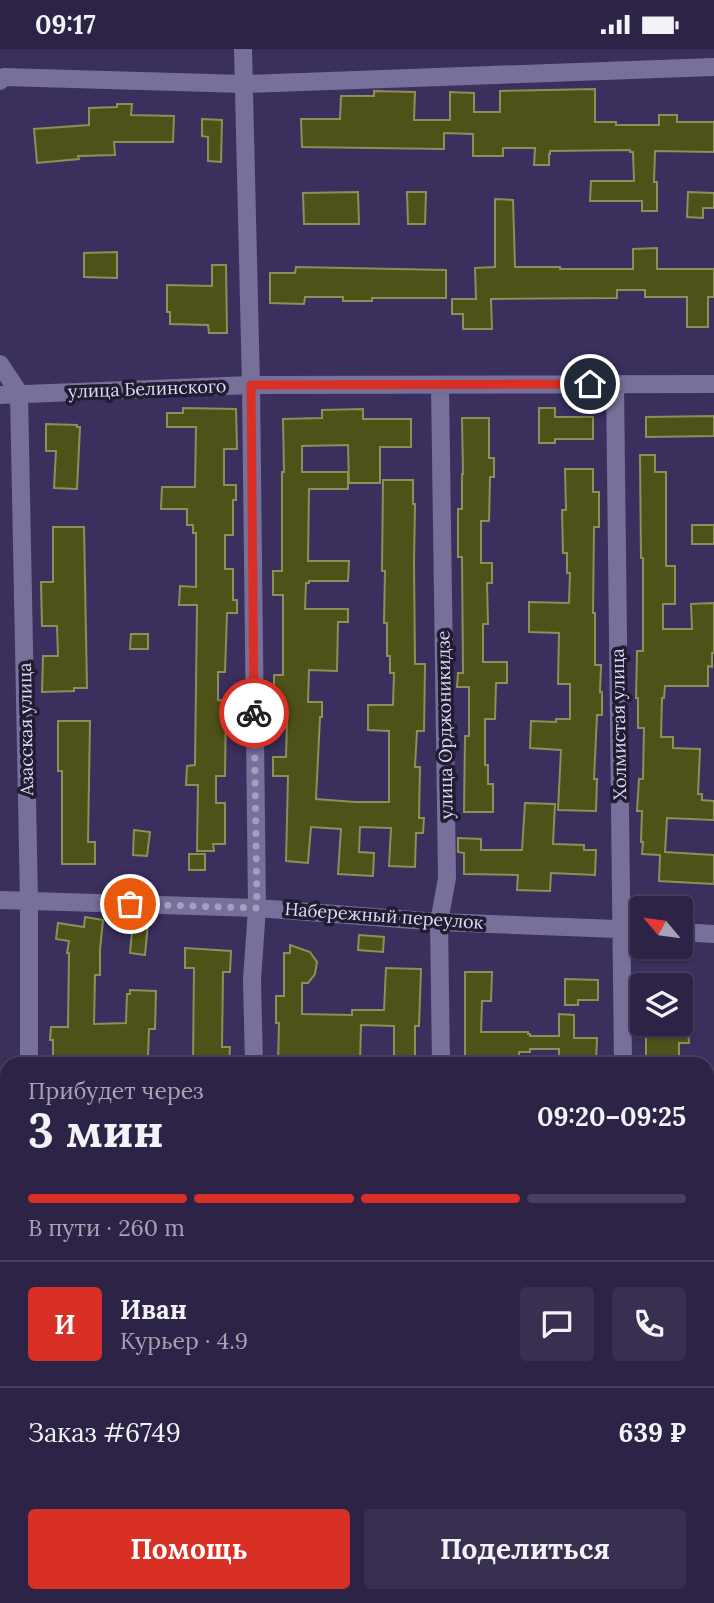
<!DOCTYPE html>
<html lang="ru">
<head>
<meta charset="utf-8">
<style>
  body { margin:0; font-family:Lora,serif; background:#382f51; color:#f1f3f6; height:100vh; display:flex; flex-direction:column; font-size:26px; white-space:nowrap }
  * { box-sizing:border-box; margin:0 }
  p { font-size:23px; color:#a6a4b3 }
  .icon { flex:none; width:38px; height:38px; fill:none; stroke:currentColor; stroke-width:2; stroke-linecap:round; stroke-linejoin:round }
  .map { position:relative; flex:1; overflow:hidden }
  .drawer { position:absolute; left:0px; top:1008px; width:714px; height:546px; display:flex; flex-direction:column; background:#2c2346; border-radius:21px 21px 0 0; box-shadow:0 2px 5px #0004,0 0 0 2px #48405f }
  .drawer>* { flex:none }
  .needle { width:46px; rotate:299deg }
  .tools { position:absolute; left:630px; top:847px; display:grid; gap:14px }
  .tools a { display:grid; place-items:center; width:63px; height:63px; border-radius:7px; background:#2c2346; box-shadow:0 2px 5px #0004,0 0 0 2px #48405f; font-size:35px }
  .pin { position:absolute; display:grid; place-items:center; width:60px; height:60px; color:#fff; margin:-30px; border:4px solid #fff; border-radius:50%; box-shadow:0 2px 7px #0007 }
  .courier { position:absolute; display:grid; place-items:center; width:70px; height:70px; margin:-35px; border:5px solid #d93025; border-radius:50%; background:#fff; color:#222; box-shadow:0 2px 9px #0007 }
  .headline em { font-style:normal; font-weight:700 }
  .headline div { display:flex; flex-direction:column-reverse }
  .headline { display:flex; align-items:center; justify-content:space-between; height:119px; padding:0 28px }
  h1 { font-size:46px; font-weight:700; line-height:52px }
  .bar { display:grid; grid-template-columns:repeat(4,1fr); gap:10px 7px; align-content:center; height:84px; padding:0 28px }
  .bar i { height:9px; border-radius:5px; background:#48405f }
  .bar .active { background:#d93025 }
  .bar p { grid-column:span 4 }
  .line { display:flex; align-items:center; gap:18px; padding:0 28px; border-top:2px solid #48405f }
  .line div { flex:1 }
  .round { display:grid; place-items:center; flex:none; width:74px; height:74px; border-radius:7px; background:#382f51 }
  .primary-button { display:flex; gap:14px; margin-top:auto; padding:14px 28px }
  .primary-button a { flex:1; height:80px; border-radius:7px; background:#d93025; color:#fff; font-size:28px; font-weight:700; line-height:80px; text-align:center }
  .primary-button a+a { background:#382f51; color:#f1f3f6 }
  .status { display:flex; justify-content:space-between; align-items:center; height:49px; padding:0 35px; background:#2c2346; direction:ltr }
  .status svg { height:19px; fill:currentColor }
  .map>svg:first-child { display:block }
  .building { fill:#4f5218; stroke:#8c9057; stroke-width:2 }
  .lines { fill:none; stroke-linecap:round; stroke-linejoin:round }
  .minor { stroke:#77709b; stroke-width:18 }
  .done { stroke:#a59ec1; stroke-width:7; stroke-dasharray:0 12.6 }
  .route { stroke:#d93025; stroke-width:9 }
  .labels { text-anchor:middle; stroke-width:7; stroke-linejoin:round; paint-order:stroke }
  .street-label { font-size:18px; fill:#dedaf7; stroke:#201c31 }
</style>
</head>
<body>
<div class="status"><b>09:17</b><svg viewBox="0 0 49 12"><path d="M0 12V9h3v3zM5 12V6h3v6zM10 12V3h3v9zM15 12V0h3v12zM26 1h20v11H26zM47 4h2v5h-2z"/></svg></div>
<div class="map">
<svg width="714" height="1554" viewBox="0 0 714 1554">
  <rect width="100%" height="100%" fill="#3a2f5d"/>
  <path class="building" d="M 595,40 L 595,73 L 616,73 L 616,76 L 659,76 L 659,66 L 677,66 L 677,73 L 714,73 L 714,103 L 655,102 L 654,133 L 657,133 L 657,162 L 642,162 L 642,152 L 590,152 L 591,132 L 634,132 L 633,103 L 630,103 L 630,101 L 550,102 L 550,105 L 549,105 L 549,116 L 534,116 L 535,99 L 503,99 L 503,107 L 473,107 L 473,85 L 444,84 L 444,100 L 302,98 L 301,70 L 340,70 L 341,47 L 374,47 L 374,42 L 415,43 L 414,71 L 450,71 L 450,43 L 474,44 L 474,63 L 500,63 L 500,42 Z
    M 117,55 L 132,55 L 131,66 L 174,67 L 173,93 L 114,93 L 115,106 L 78,107 L 79,110 L 37,114 L 34,80 L 89,76 L 89,59 L 117,58 Z
    M 202,70 L 222,71 L 221,113 L 208,112 L 208,88 L 202,87 Z
    M 358,143 L 359,175 L 304,175 L 303,144 Z
    M 407,143 L 426,143 L 425,175 L 408,175 Z
    M 688,143 L 714,144 L 714,159 L 703,159 L 703,169 L 687,168 Z
    M 495,150 L 513,151 L 515,218 L 560,218 L 560,220 L 633,220 L 633,200 L 657,199 L 657,220 L 714,220 L 714,248 L 708,248 L 708,278 L 687,278 L 687,248 L 645,248 L 645,241 L 617,241 L 617,249 L 491,250 L 492,280 L 463,280 L 463,265 L 452,265 L 452,250 L 476,250 L 475,219 L 495,218 Z
    M 117,203 L 117,229 L 84,228 L 84,204 Z
    M 212,216 L 226,216 L 227,284 L 209,284 L 208,276 L 170,275 L 170,263 L 167,263 L 167,236 L 212,237 Z
    M 296,218 L 446,221 L 446,249 L 372,249 L 372,252 L 343,252 L 343,248 L 305,248 L 304,255 L 270,254 L 270,224 L 295,224 Z
    M 183,359 L 236,360 L 237,400 L 224,400 L 224,436 L 236,436 L 236,451 L 233,451 L 233,486 L 225,486 L 225,520 L 233,520 L 233,551 L 237,551 L 237,564 L 227,564 L 225,623 L 218,623 L 218,651 L 226,652 L 225,727 L 216,727 L 216,754 L 225,754 L 225,795 L 213,795 L 214,802 L 197,802 L 198,736 L 186,736 L 187,717 L 195,716 L 197,556 L 179,556 L 180,537 L 196,538 L 196,484 L 193,484 L 193,476 L 187,476 L 187,460 L 161,460 L 162,438 L 195,438 L 196,378 L 167,378 L 167,364 L 183,364 Z
    M 539,359 L 555,359 L 555,368 L 593,368 L 593,390 L 555,390 L 555,394 L 539,394 Z
    M 363,360 L 363,370 L 411,370 L 411,398 L 380,398 L 380,434 L 349,434 L 348,396 L 302,397 L 302,423 L 348,423 L 348,440 L 309,440 L 308,512 L 349,512 L 348,532 L 309,532 L 309,534 L 306,534 L 305,560 L 348,560 L 348,573 L 338,573 L 337,622 L 309,621 L 308,653 L 322,653 L 322,668 L 320,668 L 316,750 L 355,753 L 389,753 L 389,682 L 368,681 L 368,656 L 393,656 L 394,624 L 390,624 L 390,607 L 387,607 L 387,574 L 384,574 L 385,522 L 382,522 L 383,431 L 413,431 L 413,455 L 415,455 L 414,514 L 415,615 L 425,615 L 424,682 L 417,682 L 415,718 L 420,718 L 419,769 L 424,769 L 423,784 L 416,784 L 415,818 L 389,817 L 391,779 L 360,778 L 359,803 L 374,804 L 373,827 L 338,825 L 341,780 L 311,778 L 308,814 L 286,812 L 288,727 L 273,727 L 273,708 L 286,708 L 287,670 L 274,670 L 274,626 L 283,626 L 283,546 L 273,546 L 273,522 L 282,522 L 282,423 L 284,423 L 283,370 L 322,369 L 322,361 Z
    M 714,367 L 714,387 L 646,388 L 646,368 Z
    M 462,369 L 489,369 L 489,409 L 494,409 L 494,428 L 490,428 L 489,472 L 481,472 L 481,514 L 492,514 L 492,534 L 487,534 L 488,575 L 483,575 L 483,613 L 507,613 L 507,634 L 496,634 L 495,670 L 485,670 L 485,716 L 488,716 L 488,735 L 493,735 L 493,763 L 464,763 L 465,687 L 469,687 L 469,638 L 457,638 L 458,624 L 463,624 L 462,508 L 458,508 L 458,460 L 462,460 L 462,425 L 463,425 Z
    M 46,375 L 77,376 L 77,378 L 80,378 L 77,440 L 54,439 L 56,402 L 46,402 Z
    M 640,406 L 655,406 L 655,423 L 666,423 L 666,517 L 675,517 L 675,555 L 663,555 L 663,580 L 692,580 L 691,555 L 714,554 L 714,604 L 712,604 L 712,618 L 708,617 L 708,637 L 665,637 L 664,649 L 662,649 L 661,688 L 673,688 L 673,699 L 700,700 L 698,745 L 702,745 L 702,751 L 714,752 L 714,771 L 667,769 L 665,803 L 714,806 L 714,835 L 659,832 L 660,806 L 642,805 L 643,793 L 641,793 L 642,762 L 637,762 L 639,730 L 643,730 L 644,679 L 638,679 L 638,649 L 636,649 L 637,602 L 643,602 L 643,509 L 641,509 Z
    M 565,420 L 593,420 L 593,443 L 599,443 L 599,478 L 594,478 L 593,564 L 595,564 L 595,616 L 601,616 L 600,643 L 602,643 L 602,666 L 597,666 L 594,730 L 597,730 L 596,762 L 558,761 L 561,701 L 530,699 L 531,672 L 556,673 L 556,670 L 570,670 L 570,635 L 558,635 L 559,584 L 529,583 L 529,553 L 569,554 L 570,524 L 567,524 L 567,504 L 563,504 L 562,461 L 566,461 Z
    M 692,476 L 714,476 L 714,495 L 692,495 Z
    M 53,478 L 84,478 L 87,639 L 74,639 L 74,642 L 42,643 L 43,607 L 58,607 L 57,577 L 42,577 L 41,533 L 53,533 Z
    M 131,585 L 148,585 L 148,600 L 130,600 Z
    M 58,672 L 90,672 L 88,793 L 95,793 L 95,815 L 62,815 L 62,722 L 58,722 Z
    M 525,754 L 555,755 L 553,795 L 584,796 L 584,801 L 596,801 L 595,826 L 551,824 L 550,842 L 517,841 L 518,826 L 464,825 L 464,804 L 458,803 L 458,789 L 481,790 L 481,801 L 522,801 Z
    M 134,781 L 150,783 L 147,807 L 133,806 Z
    M 189,805 L 205,805 L 205,821 L 189,821 Z
    M 85,868 L 103,871 L 100,901 L 100,926 L 95,926 L 94,975 L 126,974 L 127,945 L 130,945 L 130,941 L 156,942 L 155,980 L 149,980 L 148,1007 L 53,1009 L 53,991 L 50,991 L 51,978 L 68,978 L 69,904 L 67,904 L 69,892 L 56,890 L 58,874 L 84,878 Z
    M 133,873 L 148,874 L 145,906 L 130,904 Z
    M 359,886 L 384,888 L 383,903 L 358,901 Z
    M 290,896 L 310,903 L 317,913 L 315,925 L 308,934 L 302,934 L 302,965 L 352,966 L 352,961 L 384,961 L 386,919 L 421,920 L 419,977 L 415,977 L 415,1011 L 394,1011 L 394,977 L 361,976 L 360,1015 L 278,1015 L 279,974 L 276,974 L 276,947 L 284,947 L 284,904 L 290,904 Z
    M 185,899 L 231,902 L 230,923 L 223,923 L 222,998 L 230,998 L 229,1014 L 193,1013 L 194,919 L 185,919 Z
    M 465,923 L 492,923 L 491,952 L 482,952 L 481,983 L 528,983 L 528,985 L 530,985 L 530,987 L 559,987 L 559,965 L 574,966 L 574,989 L 597,989 L 596,1014 L 559,1013 L 559,1000 L 530,1000 L 530,1003 L 519,1003 L 519,1015 L 465,1015 Z
    M 565,930 L 598,931 L 598,951 L 578,951 L 578,956 L 565,956 Z
    M 670,979 L 688,979 L 689,994 L 679,994 L 679,1015 L 646,1015 L 646,983 L 670,983 Z"/>
  <g class="lines">
    <path class="minor" d="M 243,0 L 251,336 L 257,859 L 252,931 L 254,1015
      M 0,32 L 4,28 L 244,35 L 714,18
      M 0,315 L 19,344 L 29,852 L 29,1015
      M 615,334 L 623,1015
      M 440,336 L 447,829 L 439,873 L 441,1015
      M 0,346 L 251,336 L 714,335
      M 0,851 L 257,859 L 439,873 L 642,881
      M 681,883 L 714,885
      M 35,1547 L 35,1554
      M 262,1547 L 262,1554
      M 444,1547 L 444,1554
      M 625,1547 L 625,1554"/>
  </g>
  <g class="lines">
    <path class="done" d="M 130,855 L 257,859 L 254,664"/>
    <path class="route" d="M 254,664 L 251,336 L 590,335"/>
  </g>
  <g class="labels">
    <g class="street-label">
      <text transform="translate(147 340) rotate(-2)" y="6">улица Белинского</text>
      <text transform="translate(619 675) rotate(-91)" y="6">Холмистая улица</text>
      <text transform="translate(445 676) rotate(-91)" y="6">улица Орджоникидзе</text>
      <text transform="translate(26 680) rotate(-91)" y="6">Азасская улица</text>
      <text transform="translate(384 867) rotate(4)" y="6">Набережный переулок</text>
    </g>
  </g>
</svg>
<div class="tools">
<a><svg class="needle" viewBox="-14 -14 28 28"><path d="M0-13l5 13h-10z" fill="#e53935"/><path d="M0 13l5-13h-10z" fill="#a6a4b3"/></svg></a>
<a><svg class="icon" aria-label="layers" viewBox="0 0 24 24"><path d="M12 4l9 5-9 5-9-5zM3 14l9 5 9-5"/></svg></a>
</div>
<div class="pin" style="left:130px;top:855px;background:#ea580c"><svg class="icon" aria-label="bag" viewBox="0 0 24 24"><path d="M5 8h14l-1 12H6zM9 8a3 3 0 0 1 6 0"/></svg></div>
<div class="pin" style="left:590px;top:335px;background:#1f2937"><svg class="icon" aria-label="home" viewBox="0 0 24 24"><path d="M3 11l9-7 9 7M6 9v11h12V9"/></svg></div>
<div class="courier" style="left:254px;top:664px"><svg class="icon" aria-label="bike" viewBox="0 0 24 24"><circle cx="6" cy="16" r="4"/><circle cx="18" cy="16" r="4"/><path d="M6 16l4-8h5l3 8M10 8l3 8H6M13 5h3"/></svg></div>
<section class="drawer">
<div class="headline"><div><h1>3 мин</h1><p>Прибудет через</p></div><em>09:20–09:25</em></div>
<div class="bar"><i class="active"></i><i class="active"></i><i class="active"></i><i></i><p>В пути · 260 m</p></div>
<div class="line" style="height:126px"><b class="round" style="background:#d93025;color:#fff">И</b><div><b>Иван</b><p>Курьер · 4.9</p></div><a class="round"><svg class="icon" aria-label="chat" viewBox="0 0 24 24"><path d="M4 5h16v11H9l-5 4z"/></svg></a><a class="round"><svg class="icon" aria-label="phone" viewBox="0 0 24 24"><path d="M5 4h4l2 5-3 2q2 4 5 5l2-3 5 2v4C11 20 4 13 5 4z"/></svg></a></div>
<div class="line" style="height:91px"><div>Заказ #6749</div><b>639 ₽</b></div>
<div class="primary-button"><a>Помощь</a><a>Поделиться</a></div>
</section>
</div>
</body>
</html>
